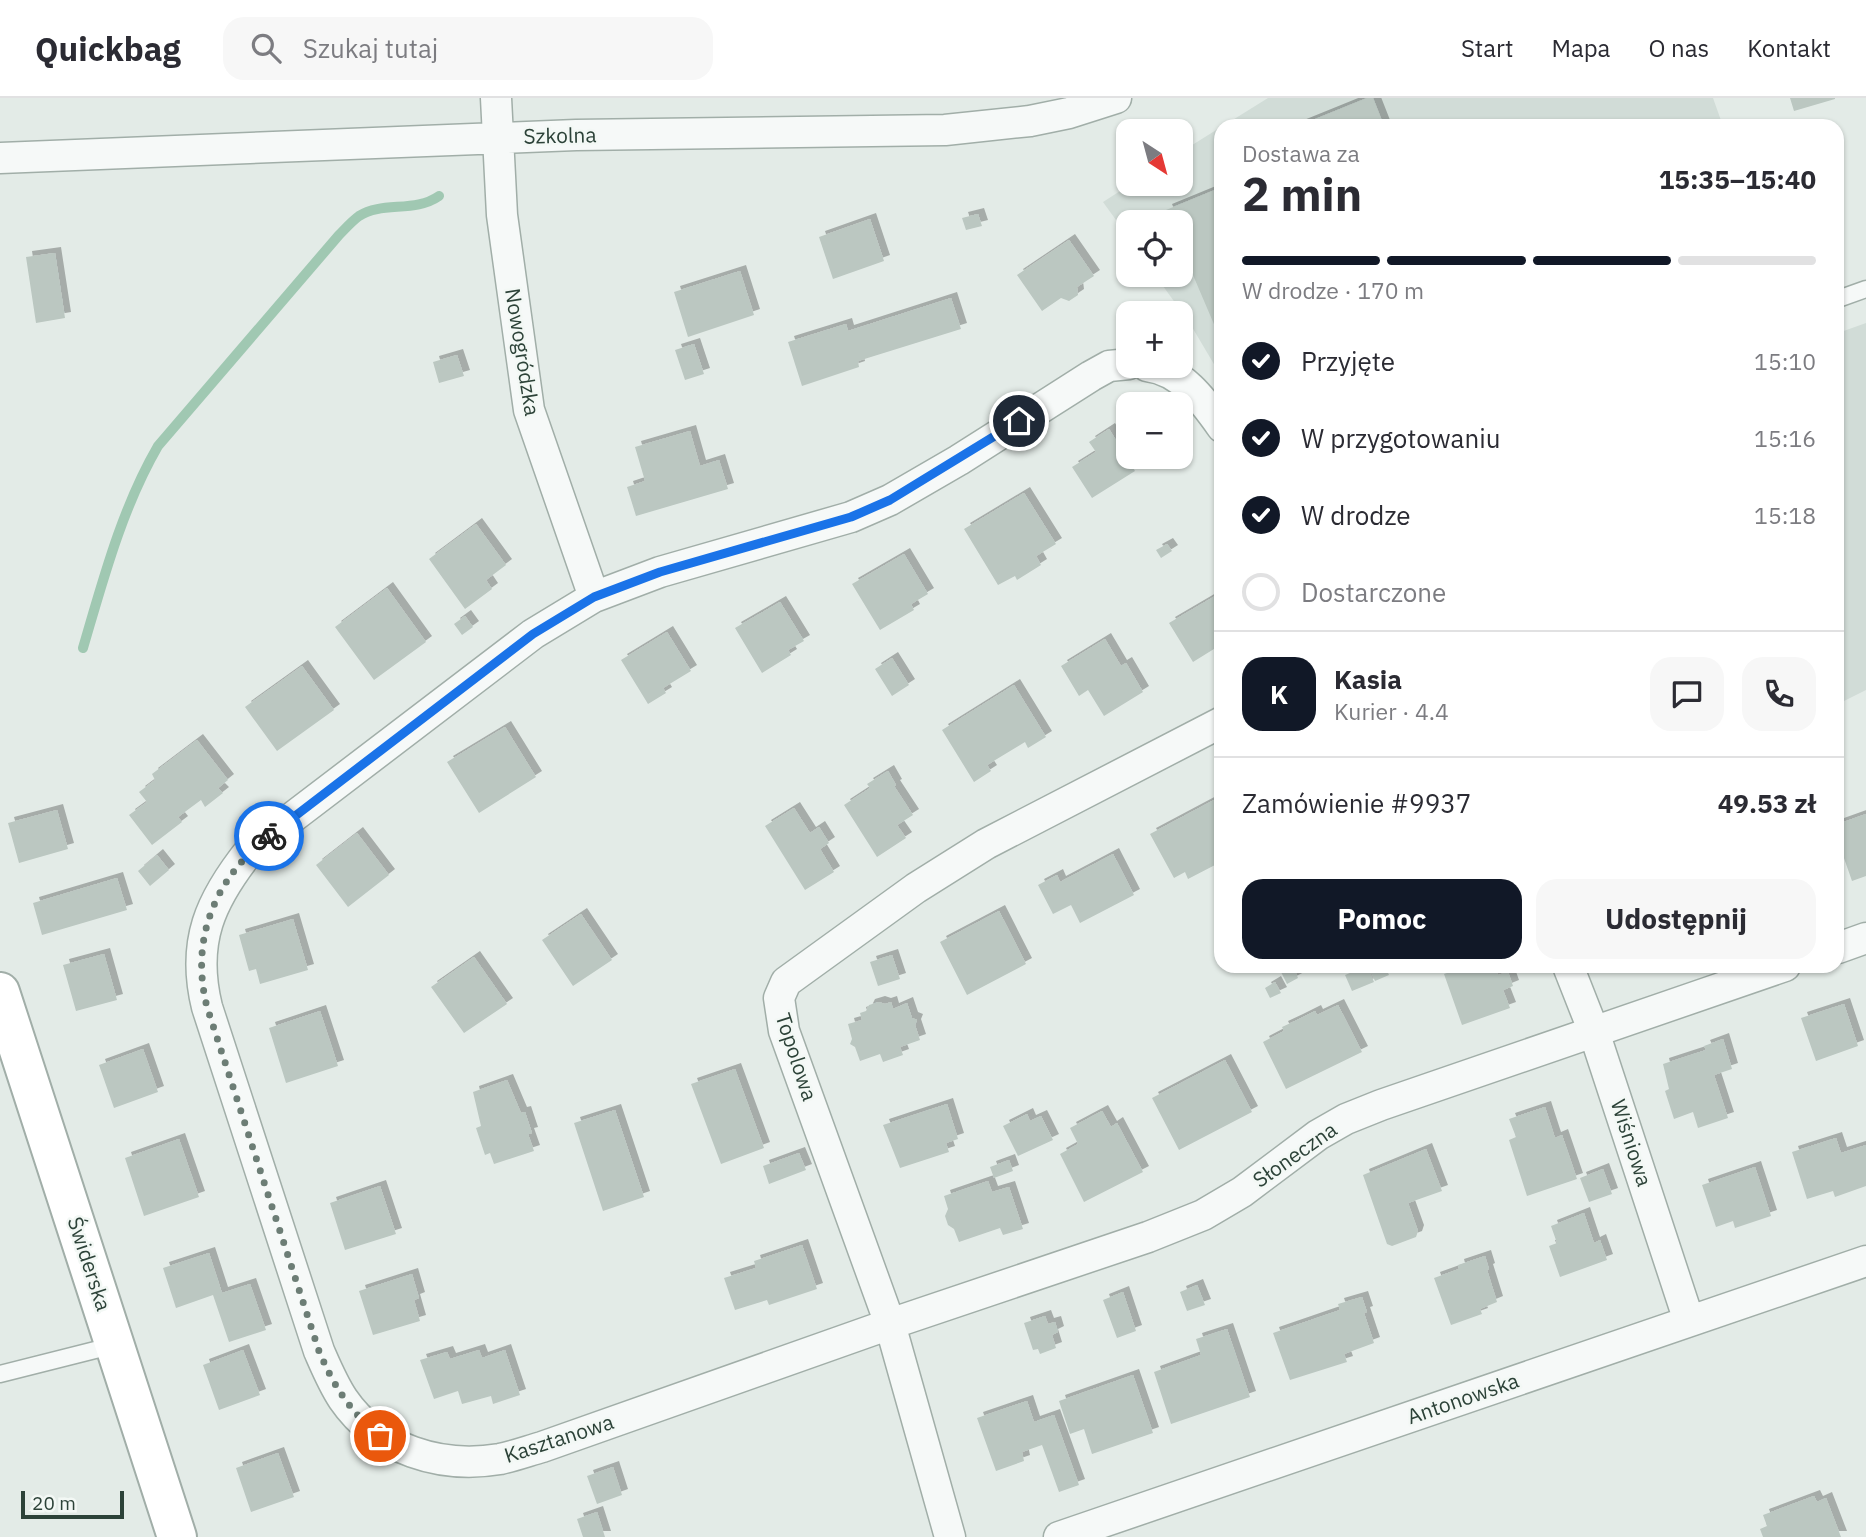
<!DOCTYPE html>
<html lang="pl">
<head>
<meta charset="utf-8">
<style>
  body { margin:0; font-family:"IBM Plex Sans",sans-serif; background:#f7f7f7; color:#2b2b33; height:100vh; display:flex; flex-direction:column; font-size:26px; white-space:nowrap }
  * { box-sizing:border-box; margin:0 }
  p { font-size:23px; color:#7c7c81 }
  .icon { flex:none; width:38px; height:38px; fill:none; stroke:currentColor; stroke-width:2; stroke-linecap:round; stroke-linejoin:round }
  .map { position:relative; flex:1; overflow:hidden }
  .details { position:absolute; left:1214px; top:21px; width:630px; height:854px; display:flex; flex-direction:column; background:#fff; border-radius:21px; box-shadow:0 2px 5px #0004 }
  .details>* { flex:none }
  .needle { width:46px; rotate:144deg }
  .tools { position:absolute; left:1116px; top:21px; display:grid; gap:14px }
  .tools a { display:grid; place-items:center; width:77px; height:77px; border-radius:14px; background:#fff; box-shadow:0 2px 5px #0004; font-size:35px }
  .scale { position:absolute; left:21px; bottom:18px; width:103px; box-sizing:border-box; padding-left:7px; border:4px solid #2c4238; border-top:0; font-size:19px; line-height:24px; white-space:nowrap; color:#2c4238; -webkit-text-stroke:5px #f3f8f5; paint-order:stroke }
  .pin { position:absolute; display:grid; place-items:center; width:60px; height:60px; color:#fff; margin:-30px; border:4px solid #fff; border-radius:50%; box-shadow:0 2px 7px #0007 }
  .courier { position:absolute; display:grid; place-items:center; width:70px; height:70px; margin:-35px; border:5px solid #1a73e8; border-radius:50%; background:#fff; color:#222; box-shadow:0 2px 9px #0007 }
  .summary em { font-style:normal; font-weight:700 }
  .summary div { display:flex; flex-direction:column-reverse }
  .summary { display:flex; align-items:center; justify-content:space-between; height:119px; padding:0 28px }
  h1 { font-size:46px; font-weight:700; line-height:52px }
  .bar { display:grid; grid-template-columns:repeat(4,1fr); gap:10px 7px; align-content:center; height:84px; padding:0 28px }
  .bar i { height:9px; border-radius:5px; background:#e1e1e2 }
  .bar .selected { background:#111827 }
  .bar p { grid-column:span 4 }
  .line { display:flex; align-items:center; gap:18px; padding:0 28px; border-top:2px solid #e1e1e2 }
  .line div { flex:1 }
  .round { display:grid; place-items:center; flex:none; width:74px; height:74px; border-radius:21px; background:#f7f7f7 }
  ol { padding:0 28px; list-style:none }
  li { display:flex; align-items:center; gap:21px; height:77px }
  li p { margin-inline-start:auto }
  li .icon { padding:7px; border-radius:50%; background:#111827; color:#fff; stroke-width:4 }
  li:last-child { color:#7c7c81 }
  li i { width:38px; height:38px; border:4px solid #e1e1e2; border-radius:50% }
  .primary-button { display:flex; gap:14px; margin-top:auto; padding:14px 28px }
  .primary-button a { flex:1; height:80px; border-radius:21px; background:#111827; color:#fff; font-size:28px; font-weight:700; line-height:80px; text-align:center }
  .primary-button a+a { background:#f7f7f7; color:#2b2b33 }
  header { display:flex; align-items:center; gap:42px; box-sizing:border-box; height:98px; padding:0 35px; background:#fff; border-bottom:2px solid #e1e1e2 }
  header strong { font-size:33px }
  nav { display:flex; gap:38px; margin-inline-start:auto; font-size:24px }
  .search { width:490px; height:63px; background:#f7f7f7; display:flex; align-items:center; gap:18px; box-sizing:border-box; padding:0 24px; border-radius:21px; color:#7c7c81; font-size:26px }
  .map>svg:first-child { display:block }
  .built { fill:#d1dcd7 }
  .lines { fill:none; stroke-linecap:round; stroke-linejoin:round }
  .stream { stroke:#a0c8b2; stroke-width:10 }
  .building { fill:#bbc7c1; filter:url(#shadow) }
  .lane-casing { stroke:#a1aea8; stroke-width:19 }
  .street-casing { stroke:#a1aea8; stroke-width:33 }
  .secondary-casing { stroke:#a1aea8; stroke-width:42 }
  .lane { stroke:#f6f9f8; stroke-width:16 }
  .street { stroke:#f6f9f8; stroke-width:30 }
  .secondary { stroke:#fff; stroke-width:38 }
  .done { stroke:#6c7d75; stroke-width:7; stroke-dasharray:0 12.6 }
  .route { stroke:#1a73e8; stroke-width:9 }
  .labels { text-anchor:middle; stroke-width:5; stroke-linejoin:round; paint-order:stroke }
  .street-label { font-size:21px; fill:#2c4238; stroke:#f3f8f5 }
</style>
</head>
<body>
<header>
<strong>Quickbag</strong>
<div class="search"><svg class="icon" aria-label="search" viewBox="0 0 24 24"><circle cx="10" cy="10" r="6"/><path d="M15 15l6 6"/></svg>Szukaj tutaj</div>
<nav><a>Start</a><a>Mapa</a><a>O nas</a><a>Kontakt</a></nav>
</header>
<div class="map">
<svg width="1866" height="1439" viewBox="0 0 1866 1439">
  <defs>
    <filter id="shadow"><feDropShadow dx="6" dy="-6" stdDeviation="0" flood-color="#0004"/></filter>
  </defs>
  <rect width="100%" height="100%" fill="#e3ebe7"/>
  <path class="built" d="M 1268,0 L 1713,0 L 1723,28 L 1223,28 Z
    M 1221,29 L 1221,278 L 1189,224 L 1155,177 L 1181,177 L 1181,124 L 1129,124 L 1129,140 L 1103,104 L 1131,86 L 1181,86 L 1181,54 Z
    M 1866,225 L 1866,592 L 1838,606 L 1838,235 Z"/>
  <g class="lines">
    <path class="stream" d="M 83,550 C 103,482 122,410 158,348 L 339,137 C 345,131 352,123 359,118 C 382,103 415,115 439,98"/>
  </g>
  <path class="building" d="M 1367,0 L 1373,0 L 1384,28 L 1298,28 Z
    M 1790,0 L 1835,0 L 1835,1 L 1794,13 Z
    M 1222,89 L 1222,245 L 1181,149 L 1181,124 L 1171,124 L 1166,112 Z
    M 978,116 L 982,128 L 966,132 L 962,120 Z
    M 870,121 L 884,163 L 833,181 L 819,139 Z
    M 1069,142 L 1094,178 L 1077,189 L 1078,197 L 1069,203 L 1061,200 L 1042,213 L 1017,177 Z
    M 55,155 L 65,220 L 36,225 L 26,159 Z
    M 740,173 L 754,217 L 688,239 L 674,194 Z
    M 951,200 L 961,231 L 858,263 L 859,269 L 802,288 L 788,244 L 846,226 L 848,233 Z
    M 694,246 L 704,276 L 685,282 L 675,252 Z
    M 457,257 L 464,278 L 439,285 L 433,264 Z
    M 1109,331 L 1135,373 L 1092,400 L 1072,369 L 1096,354 L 1089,344 Z
    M 690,333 L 700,368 L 719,362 L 728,391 L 636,418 L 627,389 L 645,383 L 635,349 Z
    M 1024,395 L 1056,446 L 1036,458 L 1041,467 L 1017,482 L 1015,478 L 998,487 L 964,431 Z
    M 476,426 L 506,467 L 486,482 L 492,491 L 465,511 L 429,461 Z
    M 1167,446 L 1172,453 L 1161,460 L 1156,452 Z
    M 904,456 L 928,496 L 911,506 L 914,512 L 880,532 L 852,486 Z
    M 387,490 L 426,544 L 374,582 L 335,529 Z
    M 1222,494 L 1222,546 L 1193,564 L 1169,525 Z
    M 780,504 L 804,543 L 788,552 L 791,557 L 762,575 L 735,530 Z
    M 465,518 L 473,529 L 462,537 L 454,526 Z
    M 667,534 L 691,573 L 663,590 L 666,595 L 648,606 L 621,562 Z
    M 1105,541 L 1121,568 L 1126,565 L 1143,594 L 1104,618 L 1088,592 L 1079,598 L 1061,568 Z
    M 892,560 L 909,587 L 892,598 L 875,571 Z
    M 302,568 L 334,612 L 277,653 L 245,609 Z
    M 1014,587 L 1046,639 L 1028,650 L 1025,644 L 987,667 L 991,673 L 974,684 L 942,632 Z
    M 505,629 L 536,679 L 479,715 L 447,664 Z
    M 197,642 L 228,682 L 218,690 L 223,695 L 205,709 L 201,702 L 178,719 L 182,724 L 152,747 L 129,717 L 147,704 L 139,694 L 155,682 L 152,676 Z
    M 888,673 L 896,687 L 894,688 L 913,717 L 897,727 L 906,740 L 877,759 L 844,707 L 870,690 L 867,686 Z
    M 1214,702 L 1222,717 L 1222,772 L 1215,767 L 1188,781 L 1185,774 L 1174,780 L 1150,736 Z
    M 794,710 L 810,735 L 819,729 L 829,745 L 820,751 L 834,774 L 805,792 L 765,728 Z
    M 57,712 L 68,751 L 19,765 L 8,725 Z
    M 1866,716 L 1866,778 L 1852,783 L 1838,743 L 1838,726 Z
    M 357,735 L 389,777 L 348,809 L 316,767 Z
    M 1113,756 L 1134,797 L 1080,825 L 1071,807 L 1053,816 L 1038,787 L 1057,777 L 1060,784 Z
    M 157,757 L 169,772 L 150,788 L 138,773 Z
    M 117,780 L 127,812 L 42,837 L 33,805 Z
    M 999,813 L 1026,866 L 967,897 L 940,844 Z
    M 581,816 L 612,862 L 573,888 L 542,842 Z
    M 293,821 L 308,872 L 260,886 L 256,871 L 249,873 L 239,837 Z
    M 104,856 L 117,902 L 76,913 L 63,867 Z
    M 892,857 L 900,881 L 878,888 L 870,864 Z
    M 474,859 L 507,906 L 464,935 L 431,889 Z
    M 1278,868 L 1293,868 L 1298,880 L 1287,886 Z
    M 1367,868 L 1374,884 L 1352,893 L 1345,877 Z
    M 1368,868 L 1385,868 L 1389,877 L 1375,883 Z
    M 1467,868 L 1495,868 L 1498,877 L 1508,874 L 1513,888 L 1503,892 L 1510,910 L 1462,927 L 1444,876 Z
    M 1275,884 L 1281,895 L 1270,900 L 1265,890 Z
    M 879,904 L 885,906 L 891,904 L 893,911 L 907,905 L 912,920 L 917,922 L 915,927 L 920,942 L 900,949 L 903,957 L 883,964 L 880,956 L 860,963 L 855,949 L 850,946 L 852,941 L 848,926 L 862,922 L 860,915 L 866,913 L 869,907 Z
    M 1844,906 L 1858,948 L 1816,963 L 1801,920 Z
    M 1338,907 L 1362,954 L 1286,991 L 1263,944 L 1284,933 L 1282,929 L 1297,922 L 1315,913 L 1317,917 Z
    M 320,913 L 338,968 L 286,985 L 269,930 Z
    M 1723,941 L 1732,971 L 1714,977 L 1728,1020 L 1698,1030 L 1693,1014 L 1674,1021 L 1665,993 L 1669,991 L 1663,966 L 1706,952 L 1704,948 Z
    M 143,951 L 158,994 L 114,1010 L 99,967 Z
    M 1225,962 L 1252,1014 L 1179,1052 L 1152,1000 Z
    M 735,971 L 764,1050 L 721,1066 L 691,986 Z
    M 507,982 L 521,1015 L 525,1014 L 532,1035 L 528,1036 L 534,1053 L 494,1066 L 490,1055 L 485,1057 L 476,1030 L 481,1028 L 473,994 Z
    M 947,1006 L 958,1041 L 946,1045 L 949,1054 L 900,1070 L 883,1027 Z
    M 1545,1009 L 1555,1040 L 1562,1037 L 1577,1081 L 1527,1098 L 1509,1042 L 1516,1039 L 1509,1021 Z
    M 615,1012 L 644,1099 L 603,1113 L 574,1025 Z
    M 1102,1013 L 1111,1029 L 1117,1025 L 1143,1074 L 1084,1104 L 1060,1056 L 1078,1046 L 1070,1030 Z
    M 1027,1016 L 1030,1023 L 1041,1018 L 1053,1042 L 1018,1058 L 1003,1028 Z
    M 1836,1040 L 1841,1055 L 1866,1047 L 1866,1088 L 1835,1099 L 1833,1093 L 1807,1101 L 1792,1054 Z
    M 179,1041 L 199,1099 L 144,1118 L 125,1060 Z
    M 1426,1051 L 1442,1093 L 1408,1105 L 1418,1133 L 1416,1139 L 1392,1148 L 1387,1146 L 1363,1077 Z
    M 799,1055 L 806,1072 L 769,1086 L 763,1068 Z
    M 1009,1062 L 1013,1073 L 994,1080 L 990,1069 Z
    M 1755,1069 L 1771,1118 L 1735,1130 L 1733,1123 L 1716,1129 L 1702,1087 Z
    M 1603,1071 L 1612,1096 L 1589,1104 L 1580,1080 Z
    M 988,1083 L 992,1094 L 1009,1089 L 1023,1131 L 1003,1137 L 1000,1130 L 959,1144 L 954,1131 L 948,1127 L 945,1118 L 948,1111 L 944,1098 Z
    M 380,1088 L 396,1136 L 345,1152 L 330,1105 Z
    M 1584,1115 L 1594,1145 L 1600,1142 L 1607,1162 L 1560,1179 L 1549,1148 L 1557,1145 L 1551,1128 Z
    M 802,1147 L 817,1191 L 769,1207 L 767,1202 L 735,1212 L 724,1180 L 756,1170 L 754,1163 Z
    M 209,1155 L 222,1195 L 250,1186 L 266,1232 L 229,1244 L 213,1197 L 176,1210 L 163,1170 Z
    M 1485,1158 L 1489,1171 L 1487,1172 L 1497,1204 L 1480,1211 L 1482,1216 L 1451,1227 L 1434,1180 L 1459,1171 L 1458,1167 Z
    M 412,1176 L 419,1200 L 414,1202 L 420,1223 L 373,1237 L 359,1193 Z
    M 1197,1187 L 1205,1207 L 1187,1213 L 1180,1194 Z
    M 1123,1194 L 1136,1233 L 1117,1240 L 1103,1202 Z
    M 1362,1199 L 1367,1214 L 1364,1215 L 1374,1245 L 1344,1256 L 1347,1264 L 1290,1282 L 1273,1235 L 1340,1212 L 1338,1206 Z
    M 1045,1218 L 1048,1226 L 1055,1224 L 1058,1234 L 1052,1237 L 1056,1250 L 1040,1256 L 1038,1251 L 1033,1252 L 1024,1225 Z
    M 1227,1231 L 1250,1299 L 1171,1326 L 1154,1274 L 1201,1257 L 1196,1241 Z
    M 243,1252 L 260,1297 L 219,1312 L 203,1267 Z
    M 479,1252 L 482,1260 L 505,1252 L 520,1297 L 493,1306 L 491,1298 L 462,1306 L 458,1293 L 434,1301 L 420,1262 L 447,1254 L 450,1261 Z
    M 1133,1277 L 1153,1335 L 1092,1356 L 1084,1331 L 1070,1336 L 1059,1303 Z
    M 1027,1303 L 1034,1324 L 1054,1317 L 1079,1387 L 1059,1394 L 1042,1347 L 1022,1354 L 1024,1363 L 996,1373 L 977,1320 Z
    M 278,1355 L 294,1399 L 251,1414 L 236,1370 Z
    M 613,1369 L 622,1397 L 597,1406 L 587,1378 Z
    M 1814,1398 L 1817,1404 L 1826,1400 L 1841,1439 L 1763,1439 L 1760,1431 L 1767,1428 L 1763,1417 Z
    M 597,1414 L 605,1439 L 583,1439 L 577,1421 Z"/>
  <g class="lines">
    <defs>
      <path id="lane" d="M 1838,201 L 1866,191
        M 0,1276 L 115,1247"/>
      <path id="street" d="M 496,0 L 502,117 L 529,312 L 594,499
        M 0,60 L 576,37 L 945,32 L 1030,23 L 1069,15 L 1116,0
        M 1129,266 L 1109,268 L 1091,278 L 959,362 L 890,402 L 851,419 L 660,474 L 594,499 L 533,536 L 251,751 C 210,802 191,844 207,909 L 319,1253 C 326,1269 333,1286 343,1301 C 378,1352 441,1371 500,1361 C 514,1358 528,1353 542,1349 L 890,1226 L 1148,1139 L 1203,1117 L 1242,1094 L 1318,1037 L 1346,1021 L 1381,1007 L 1785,868
        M 1147,268 C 1181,272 1203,302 1222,329
        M 1838,850 L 1866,840
        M 1568,868 L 1594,934 L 1689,1223
        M 950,1439 L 890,1226 L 784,933 L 779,900 L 786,884 L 916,790 L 986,746 L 1222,624
        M 1059,1439 L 1866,1163"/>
      <path id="secondary" d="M 0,894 L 177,1439"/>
    </defs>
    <use href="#lane" class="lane-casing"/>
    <use href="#street" class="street-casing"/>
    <use href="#secondary" class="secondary-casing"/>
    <use href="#lane" class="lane"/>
    <use href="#street" class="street"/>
    <use href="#secondary" class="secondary"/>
  </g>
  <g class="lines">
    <path class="done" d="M 269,738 C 214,781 190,842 207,909 L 319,1253 C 333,1287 351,1315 380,1338"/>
    <path class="route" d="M 269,738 L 533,536 L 594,499 L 660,474 L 851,419 L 890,402 L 1019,323"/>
  </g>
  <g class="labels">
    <g class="street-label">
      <text transform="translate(560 38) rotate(-1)" y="7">Szkolna</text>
      <text transform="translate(522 254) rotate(81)" y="7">Nowogródzka</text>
      <text transform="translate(796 959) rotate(72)" y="7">Topolowa</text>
      <text transform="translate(1631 1045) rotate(72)" y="7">Wiśniowa</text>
      <text transform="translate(1295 1057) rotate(-35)" y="7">Słoneczna</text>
      <text transform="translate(89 1166) rotate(72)" y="7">Świderska</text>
      <text transform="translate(1463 1301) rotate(-19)" y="7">Antonowska</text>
      <text transform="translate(559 1341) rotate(-18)" y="7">Kasztanowa</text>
    </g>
  </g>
</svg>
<div class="tools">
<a><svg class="needle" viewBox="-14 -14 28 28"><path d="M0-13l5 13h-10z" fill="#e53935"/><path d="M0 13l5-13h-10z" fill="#7c7c81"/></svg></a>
<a><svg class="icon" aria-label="locate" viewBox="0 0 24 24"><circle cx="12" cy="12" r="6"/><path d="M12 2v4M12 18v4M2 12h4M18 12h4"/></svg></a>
<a>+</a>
<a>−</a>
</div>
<div class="scale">20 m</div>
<div class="pin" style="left:380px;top:1338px;background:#ea580c"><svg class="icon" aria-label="bag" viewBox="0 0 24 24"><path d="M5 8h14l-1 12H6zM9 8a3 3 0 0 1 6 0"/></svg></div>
<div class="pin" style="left:1019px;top:323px;background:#1f2937"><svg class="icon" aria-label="home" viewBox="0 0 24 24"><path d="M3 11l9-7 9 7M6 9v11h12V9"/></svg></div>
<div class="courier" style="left:269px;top:738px"><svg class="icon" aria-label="bike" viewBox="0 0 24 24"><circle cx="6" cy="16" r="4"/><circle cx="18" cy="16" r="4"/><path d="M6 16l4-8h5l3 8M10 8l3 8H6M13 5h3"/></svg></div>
<section class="details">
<div class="summary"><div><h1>2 min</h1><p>Dostawa za</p></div><em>15:35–15:40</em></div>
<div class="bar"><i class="selected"></i><i class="selected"></i><i class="selected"></i><i></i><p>W drodze · 170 m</p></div>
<ol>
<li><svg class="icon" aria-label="check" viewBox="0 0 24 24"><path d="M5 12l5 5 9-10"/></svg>Przyjęte<p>15:10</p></li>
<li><svg class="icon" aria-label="check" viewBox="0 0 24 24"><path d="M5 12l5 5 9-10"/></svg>W przygotowaniu<p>15:16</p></li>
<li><svg class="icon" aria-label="check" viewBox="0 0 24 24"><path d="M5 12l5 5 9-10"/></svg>W drodze<p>15:18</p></li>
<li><i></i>Dostarczone</li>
</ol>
<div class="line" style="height:126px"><b class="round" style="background:#111827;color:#fff">K</b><div><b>Kasia</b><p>Kurier · 4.4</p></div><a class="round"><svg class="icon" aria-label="chat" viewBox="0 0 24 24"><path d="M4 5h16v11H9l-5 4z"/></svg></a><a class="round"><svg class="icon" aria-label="phone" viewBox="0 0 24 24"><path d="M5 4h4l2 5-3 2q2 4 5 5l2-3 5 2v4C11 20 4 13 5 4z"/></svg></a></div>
<div class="line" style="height:91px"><div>Zamówienie #9937</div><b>49.53 zł</b></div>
<div class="primary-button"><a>Pomoc</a><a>Udostępnij</a></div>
</section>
</div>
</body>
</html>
